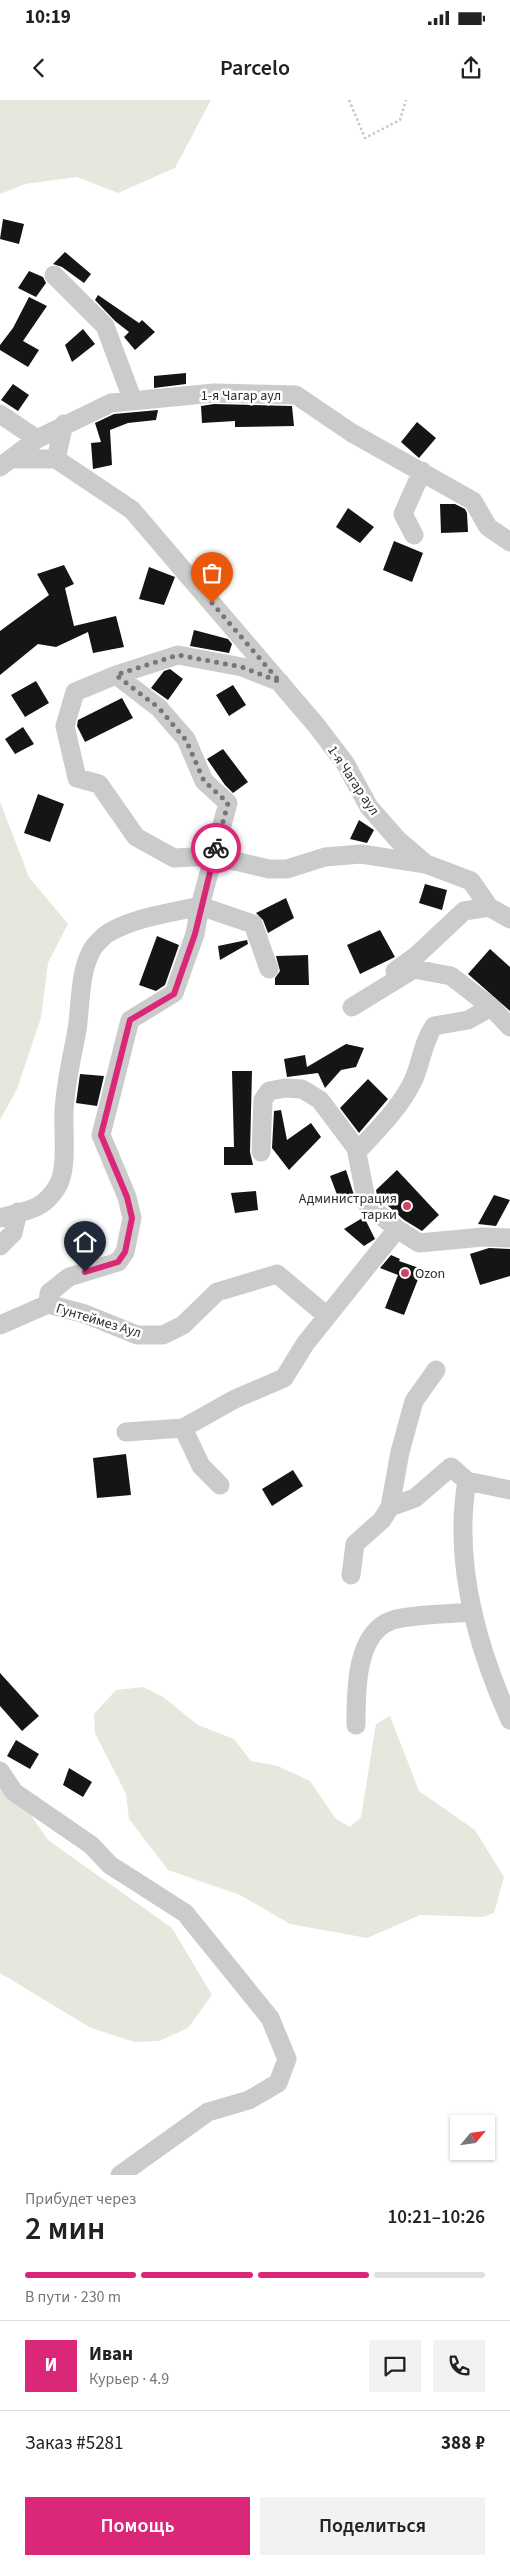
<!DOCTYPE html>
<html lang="ru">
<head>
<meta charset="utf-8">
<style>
  body { margin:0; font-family:"Source Sans 3",sans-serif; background:#f2f2f2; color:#222; height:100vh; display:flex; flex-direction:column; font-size:19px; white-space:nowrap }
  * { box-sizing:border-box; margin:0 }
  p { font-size:16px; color:#767676 }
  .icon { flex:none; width:28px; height:28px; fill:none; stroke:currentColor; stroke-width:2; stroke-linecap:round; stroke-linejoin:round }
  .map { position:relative; height:2075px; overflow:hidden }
  .drawer { display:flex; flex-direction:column; background:#fff; flex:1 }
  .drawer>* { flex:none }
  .needle { width:32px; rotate:61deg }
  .fabs { position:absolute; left:450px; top:2015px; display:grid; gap:10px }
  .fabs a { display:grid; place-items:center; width:45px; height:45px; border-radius:0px; background:#fff; box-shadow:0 1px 4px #0004; font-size:25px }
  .pin { position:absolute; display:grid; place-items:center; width:42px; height:42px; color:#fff; margin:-51px -21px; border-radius:50% 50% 50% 0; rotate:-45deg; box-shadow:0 0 5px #0007 }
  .pin .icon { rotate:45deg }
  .courier { position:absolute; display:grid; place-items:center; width:50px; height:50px; margin:-25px; border:4px solid #db2777; border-radius:50%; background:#fff; color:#222; box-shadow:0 1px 6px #0007 }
  .overview em { font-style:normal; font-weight:600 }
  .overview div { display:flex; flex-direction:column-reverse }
  .overview { display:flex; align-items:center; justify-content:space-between; height:85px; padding:0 25px }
  h1 { font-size:32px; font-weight:600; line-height:38px }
  .bar { display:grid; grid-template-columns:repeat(4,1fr); gap:8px 5px; align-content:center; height:60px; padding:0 25px }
  .bar i { height:6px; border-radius:4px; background:#e0e0e0 }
  .bar .on { background:#db2777 }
  .bar p { grid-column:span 4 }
  .line { display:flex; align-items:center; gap:12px; padding:0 25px; border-top:1px solid #e0e0e0 }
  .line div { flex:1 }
  .round { display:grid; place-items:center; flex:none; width:52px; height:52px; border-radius:0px; background:#f2f2f2 }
  .button { display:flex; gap:10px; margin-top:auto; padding:10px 25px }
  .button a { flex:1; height:58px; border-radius:0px; background:#db2777; color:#fff; font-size:20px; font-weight:600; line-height:58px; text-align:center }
  .button a+a { background:#f2f2f2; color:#222 }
  .status { display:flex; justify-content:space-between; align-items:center; height:35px; padding:0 25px; background:#fff; direction:ltr }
  .status svg { height:14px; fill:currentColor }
  header { display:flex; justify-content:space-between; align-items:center; height:65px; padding:0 25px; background:#fff; font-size:22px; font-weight:600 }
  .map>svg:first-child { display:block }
  .green { fill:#e5e9dd }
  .building { fill:#151515 }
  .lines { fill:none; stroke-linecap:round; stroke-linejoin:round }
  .path { stroke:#c8c8c8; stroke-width:2.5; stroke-dasharray:2.5 2.5; stroke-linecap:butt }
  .minor { stroke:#cbcbcb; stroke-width:19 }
  .done { stroke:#777; stroke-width:5; stroke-dasharray:0 9 }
  .route { stroke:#db2777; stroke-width:6 }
  .poi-dot { fill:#d04464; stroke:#fff; stroke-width:2 }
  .labels { text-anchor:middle; stroke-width:5; stroke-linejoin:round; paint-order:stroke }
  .street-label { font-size:14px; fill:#2e2e2e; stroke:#fff }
  .poi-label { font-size:14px; fill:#2e2e2e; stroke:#fff; text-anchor:end }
</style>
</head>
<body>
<div class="status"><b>10:19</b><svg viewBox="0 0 49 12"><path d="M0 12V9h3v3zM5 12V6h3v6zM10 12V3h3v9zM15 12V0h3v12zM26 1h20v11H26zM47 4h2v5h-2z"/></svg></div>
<header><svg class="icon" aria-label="back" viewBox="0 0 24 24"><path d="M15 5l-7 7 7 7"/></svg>Parcelo<svg class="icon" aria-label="share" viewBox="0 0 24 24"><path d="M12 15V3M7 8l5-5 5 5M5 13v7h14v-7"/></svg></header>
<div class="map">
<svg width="510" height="2075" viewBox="0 0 510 2075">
  <rect width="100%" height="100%" fill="#fff"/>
  <path class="green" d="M 0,0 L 211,0 L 175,68 L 118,93 L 77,77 L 25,84 L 0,94 Z
    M 0,702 L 29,777 L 68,824 L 48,863 L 41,918 L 17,989 L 0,1020 Z
    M 143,1587 L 163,1597 L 198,1625 L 234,1639 L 251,1661 L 278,1666 L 310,1681 L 336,1719 L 350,1727 L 361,1717 L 376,1624 L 390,1616 L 419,1691 L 475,1730 L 504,1777 L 494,1813 L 483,1817 L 420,1815 L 367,1838 L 290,1824 L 240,1795 L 168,1770 L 129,1719 L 126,1694 L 95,1633 L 94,1614 L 116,1590 Z
    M 0,1671 L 48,1740 L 172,1828 L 212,1895 L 188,1928 L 159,1941 L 135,1942 L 91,1928 L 0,1873 Z"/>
  <path class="building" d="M 3,119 L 24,124 L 19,144 L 0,139 Z
    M 65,152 L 91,174 L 84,183 L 62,167 L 53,164 Z
    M 29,171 L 43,177 L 46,183 L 36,197 L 18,188 Z
    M 98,195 L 139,223 L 142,220 L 155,232 L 135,250 L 124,237 L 129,232 L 115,221 L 95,200 Z
    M 29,197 L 47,206 L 23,241 L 39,250 L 28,267 L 0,250 L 0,245 L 13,228 Z
    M 83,229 L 95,244 L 72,262 L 65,245 Z
    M 186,273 L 186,284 L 154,288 L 154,276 Z
    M 13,284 L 29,295 L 18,311 L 1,300 Z
    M 214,304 L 292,306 L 294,326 L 235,327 L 235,321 L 202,323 L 201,306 Z
    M 158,310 L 156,320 L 128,323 L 110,330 L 112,365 L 93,369 L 91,343 L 101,342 L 95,323 L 114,314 Z
    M 417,322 L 436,338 L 419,358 L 401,342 Z
    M 440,404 L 455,404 L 465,409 L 467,413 L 468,432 L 441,433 Z
    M 348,408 L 374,427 L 360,443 L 336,427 Z
    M 394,441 L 423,453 L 412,482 L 383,470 Z
    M 64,465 L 74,484 L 65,488 L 74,526 L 116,516 L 124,547 L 93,553 L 88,532 L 56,547 L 38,544 L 0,575 L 0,531 L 49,495 L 37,474 Z
    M 149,467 L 175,477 L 164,505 L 139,499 Z
    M 194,530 L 228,539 L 232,544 L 229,553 L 190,546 Z
    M 170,569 L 183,579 L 168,600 L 151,588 L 164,571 Z
    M 36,581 L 49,603 L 25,617 L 11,595 Z
    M 233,585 L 246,605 L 229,616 L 216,595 Z
    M 122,598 L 133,618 L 85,642 L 77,626 L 78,620 Z
    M 23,627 L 34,644 L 15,654 L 5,639 Z
    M 223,649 L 248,682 L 233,693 L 225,685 L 207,659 Z
    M 38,694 L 64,704 L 50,742 L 24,733 Z
    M 359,720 L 374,730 L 367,743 L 350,739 Z
    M 425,784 L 447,790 L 442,810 L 419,803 Z
    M 286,798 L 294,818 L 268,833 L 263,820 L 256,813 Z
    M 380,830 L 395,857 L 360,874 L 347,845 Z
    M 157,836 L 179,845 L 165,885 L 156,891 L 139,885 Z
    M 247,840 L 248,844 L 220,860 L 218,846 Z
    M 490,849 L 510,867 L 510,911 L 468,874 Z
    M 308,855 L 309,885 L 275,885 L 275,878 L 280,871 L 276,856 Z
    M 346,944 L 364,948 L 356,967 L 341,970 L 325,988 L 318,973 L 287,977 L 284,959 L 305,955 L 307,967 Z
    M 232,971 L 252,971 L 250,1052 L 253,1065 L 224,1065 L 224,1047 L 234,1047 Z
    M 80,974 L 104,976 L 97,1006 L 76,1003 Z
    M 368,979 L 388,999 L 359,1033 L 340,1008 Z
    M 281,1010 L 287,1040 L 311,1023 L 321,1037 L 289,1070 L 272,1048 L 274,1011 Z
    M 346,1070 L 354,1095 L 339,1100 L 330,1076 Z
    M 397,1070 L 439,1115 L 422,1131 L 404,1120 L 377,1096 L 376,1090 Z
    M 256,1091 L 258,1110 L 235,1113 L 231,1093 Z
    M 494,1095 L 510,1100 L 496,1126 L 478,1124 Z
    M 364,1117 L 375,1139 L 364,1146 L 344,1129 Z
    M 489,1148 L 510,1149 L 510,1176 L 480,1185 L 470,1154 Z
    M 391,1155 L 400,1159 L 399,1161 L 422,1169 L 404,1215 L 385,1208 L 398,1175 L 380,1168 Z
    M 126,1354 L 131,1395 L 97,1398 L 93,1358 Z
    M 293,1370 L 303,1386 L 272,1406 L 262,1389 Z
    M 0,1573 L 39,1616 L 22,1631 L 0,1606 Z
    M 16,1640 L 39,1654 L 30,1669 L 7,1656 Z
    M 69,1668 L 92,1682 L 83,1697 L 63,1685 Z"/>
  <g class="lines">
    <path class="path" d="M 349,0 L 365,38 L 400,20 L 406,0"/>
    <path class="minor" d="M 54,175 L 105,226 L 133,301
      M 0,314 L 37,339
      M 10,359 L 56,359 L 64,324
      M 56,359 L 132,410 L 316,625 L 345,663 L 369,707 L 398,740 L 426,764
      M 0,367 L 37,339 L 111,303 L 214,293 L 296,295 L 352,333 L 473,401 L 488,427 L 510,442
      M 414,435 L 403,414 L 422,371
      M 280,582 L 242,567 L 178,555 L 116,575 L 75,592 L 65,626 L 77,678 L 99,684 L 136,737 L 174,758 L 214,756 L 269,769 L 287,769 L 325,757 L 361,754 L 426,764 L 471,781 L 489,807 L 510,819
      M 395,871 L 416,856 L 464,811 L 489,807
      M 352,907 L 414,869 L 451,876 L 491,907 L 510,927
      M 261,1052 L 263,1000 L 269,991 L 285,988 L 302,989 L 320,1000 L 356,1048 L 367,1104 L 397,1129 L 419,1143 L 483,1137 L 510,1138
      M 357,1052 C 377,1030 400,1008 413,981 C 422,961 422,944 434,926 L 468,920 L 491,907
      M 0,1118 C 25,1110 42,1112 57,1087 C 68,1071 63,1031 64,1012 C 65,984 72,958 77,930 C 81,904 79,871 93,848 C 97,843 104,835 110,832 C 136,817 171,813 200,806 L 228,703 L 204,681 L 186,639 L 159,608 L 116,575
      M 0,1146 L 13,1133 L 18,1112
      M 48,1204 L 49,1193 L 69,1177 L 118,1162 L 125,1152 L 132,1118 L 127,1097 L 101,1035 L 130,920 L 174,893 L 195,834 L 200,806 L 253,824 L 269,869
      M 48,1204 L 85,1214 L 137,1235 L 163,1235 L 183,1225 L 217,1192 L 277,1174 L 327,1216
      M 0,1225 L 48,1204
      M 126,1332 L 183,1328
      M 467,1381 C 453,1462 477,1547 510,1620
      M 220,1385 L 201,1366 L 183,1328 L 235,1299 L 284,1278 L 305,1244 L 397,1129
      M 390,1407 L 400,1352 L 414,1301 L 436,1270
      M 351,1475 L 355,1444 L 382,1420 L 390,1407 L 415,1398 L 451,1367 L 467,1381 L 510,1390
      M 356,1625 C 356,1592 355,1532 393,1520 C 412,1514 452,1514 473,1512
      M 0,1671 L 14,1692 L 91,1745 L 110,1765 L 185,1813 L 270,1918 L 287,1959 L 278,1983 L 249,2000 L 208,2012 L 120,2075"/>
  </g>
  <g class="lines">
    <path class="done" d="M 212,503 L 280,582 L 242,567 L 178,555 L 116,575 L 159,608 L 186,640 L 204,681 L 228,703 L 216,748"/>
    <path class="route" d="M 85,1172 L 118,1162 L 125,1152 L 132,1118 L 127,1097 L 101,1035 L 130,920 L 174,894 L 195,834 L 216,748"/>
  </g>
  <g class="poi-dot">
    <circle cx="407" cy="1106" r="5"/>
    <circle cx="405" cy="1173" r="5"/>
  </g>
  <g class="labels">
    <g class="street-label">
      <text x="241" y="300">1-я Чагар аул</text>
      <text transform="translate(354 680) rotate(56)" y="5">1-я Чагар аул</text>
      <text transform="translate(99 1220) rotate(17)" y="5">Гунтеймез Аул</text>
    </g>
    <g class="poi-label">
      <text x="397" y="1103">Администрация<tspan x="397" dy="16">тарки</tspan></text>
      <text x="415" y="1178" text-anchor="start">Ozon</text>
    </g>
  </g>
</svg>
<div class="fabs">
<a><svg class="needle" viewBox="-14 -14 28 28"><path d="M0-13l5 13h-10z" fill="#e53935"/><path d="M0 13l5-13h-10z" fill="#767676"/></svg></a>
</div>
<div class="pin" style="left:212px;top:503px;background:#ea580c"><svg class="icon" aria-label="bag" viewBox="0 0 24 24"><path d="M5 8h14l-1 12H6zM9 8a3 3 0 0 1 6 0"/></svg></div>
<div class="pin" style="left:85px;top:1172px;background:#1f2937"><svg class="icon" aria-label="home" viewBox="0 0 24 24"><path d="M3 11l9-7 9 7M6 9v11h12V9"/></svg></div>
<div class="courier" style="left:216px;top:748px"><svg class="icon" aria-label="bike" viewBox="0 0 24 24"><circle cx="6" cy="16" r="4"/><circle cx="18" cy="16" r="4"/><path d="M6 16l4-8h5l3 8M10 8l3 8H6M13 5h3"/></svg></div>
</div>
<section class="drawer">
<div class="overview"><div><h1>2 мин</h1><p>Прибудет через</p></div><em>10:21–10:26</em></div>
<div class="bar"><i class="on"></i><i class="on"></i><i class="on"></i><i></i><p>В пути · 230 m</p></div>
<div class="line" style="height:90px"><b class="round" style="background:#db2777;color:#fff">И</b><div><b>Иван</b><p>Курьер · 4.9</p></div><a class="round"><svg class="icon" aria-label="chat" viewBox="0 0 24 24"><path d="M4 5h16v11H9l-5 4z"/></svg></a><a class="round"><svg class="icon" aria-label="phone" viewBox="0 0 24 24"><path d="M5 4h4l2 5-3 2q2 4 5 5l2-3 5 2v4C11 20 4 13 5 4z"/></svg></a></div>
<div class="line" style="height:65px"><div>Заказ #5281</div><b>388 ₽</b></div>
<div class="button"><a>Помощь</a><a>Поделиться</a></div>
</section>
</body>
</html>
